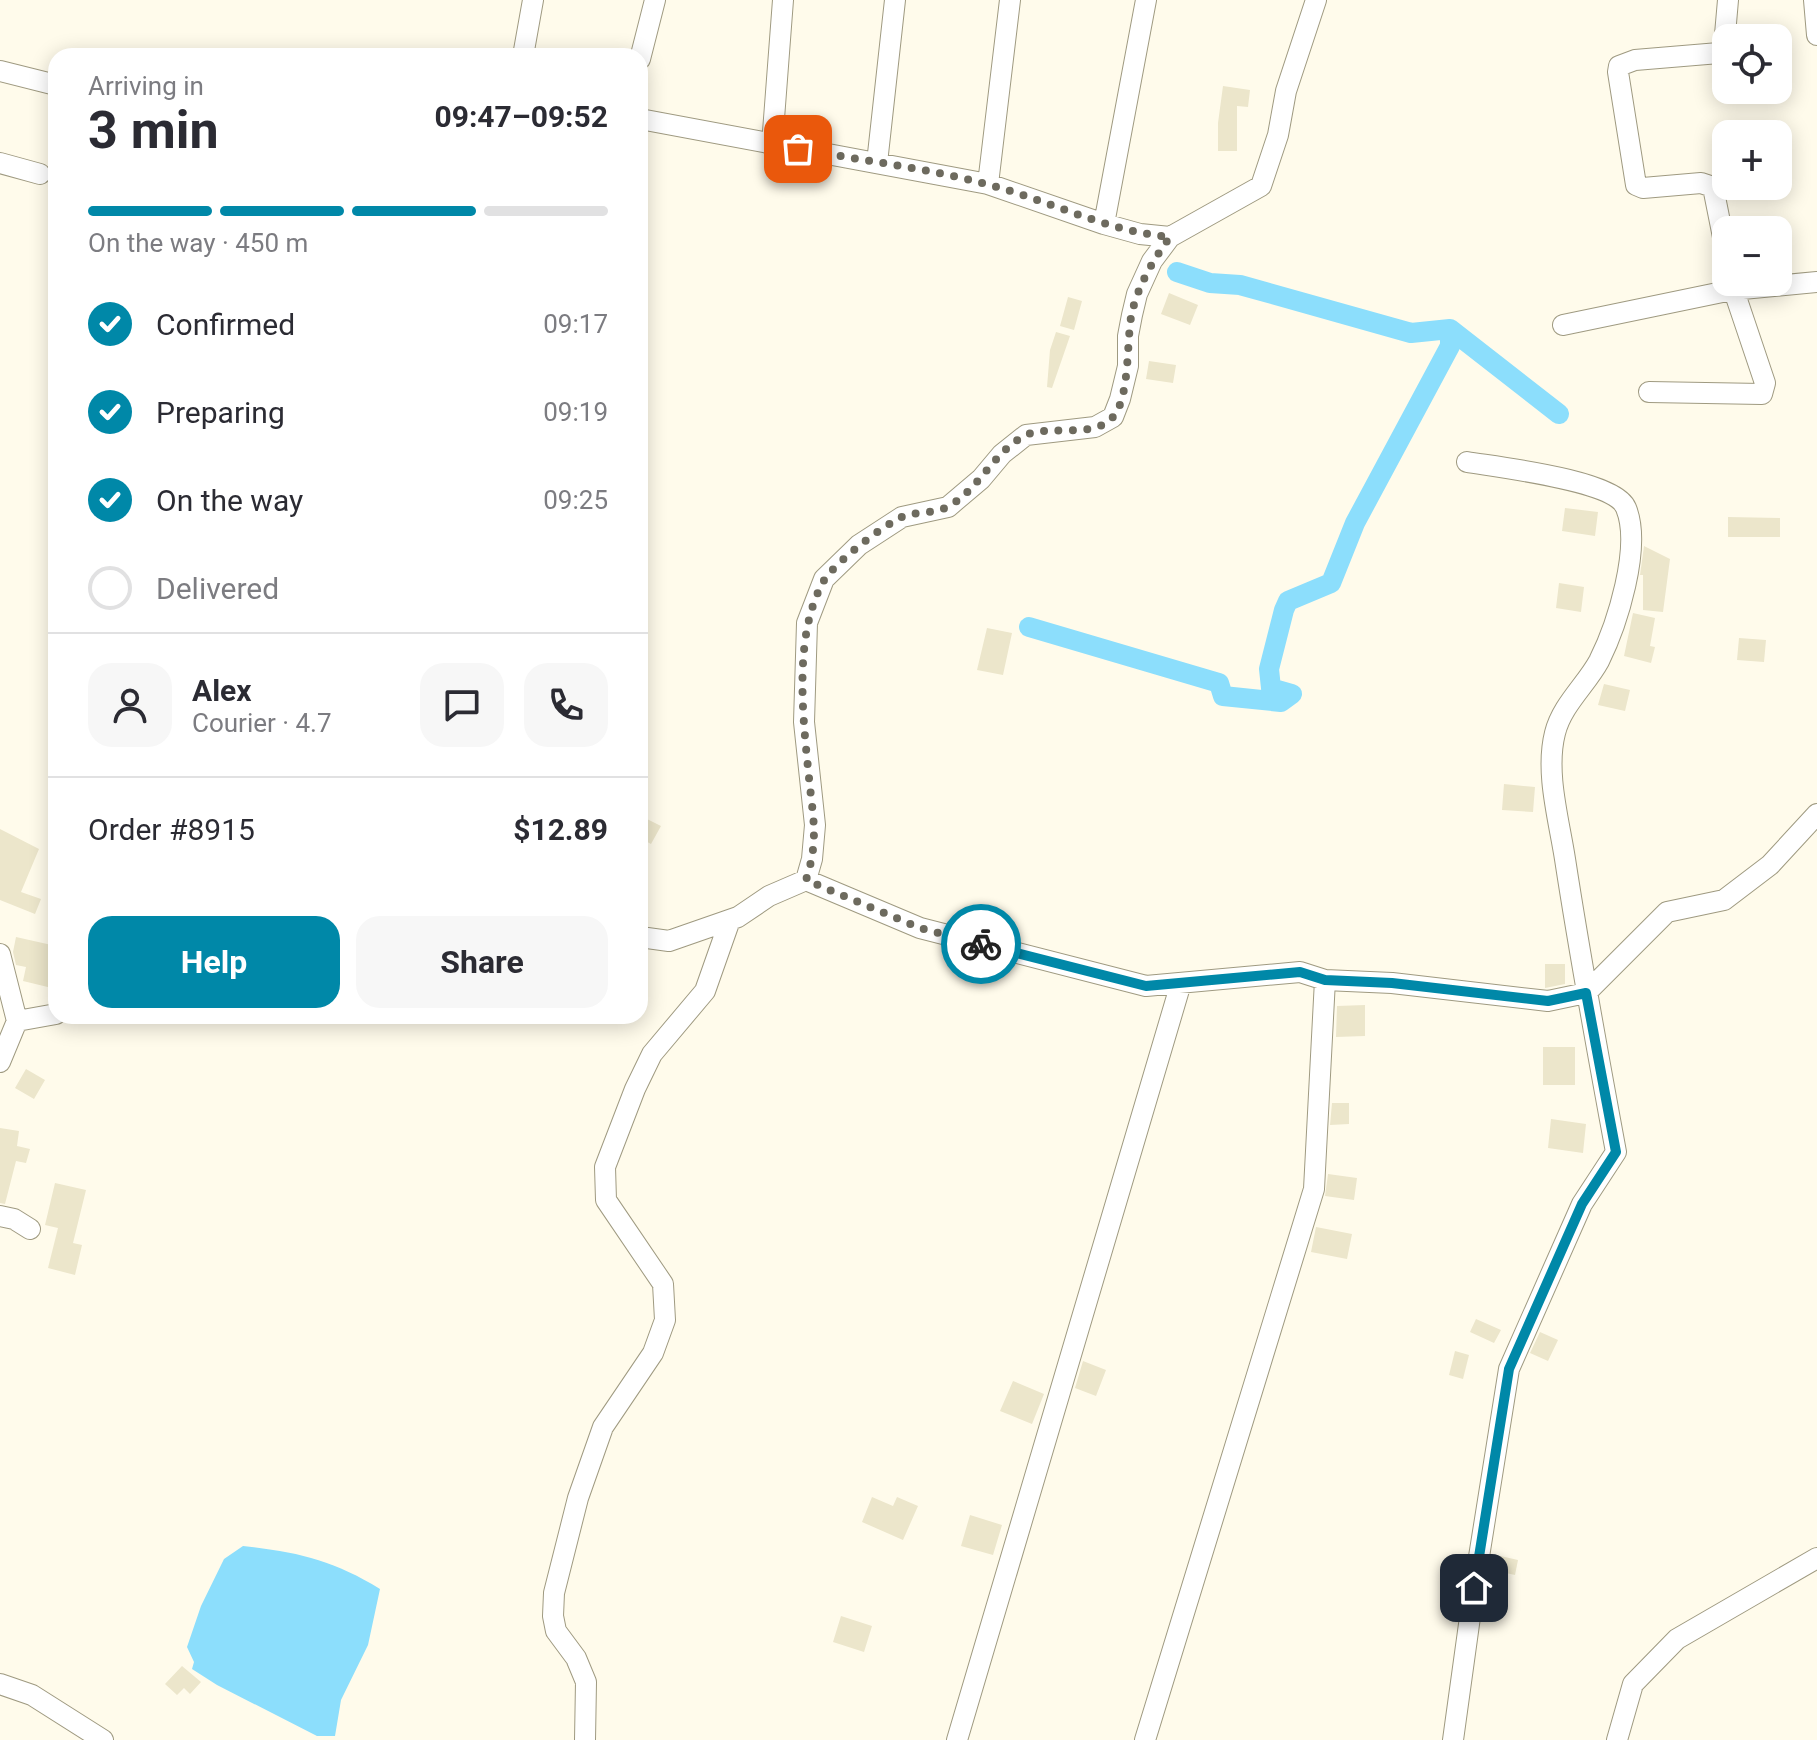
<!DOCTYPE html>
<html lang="en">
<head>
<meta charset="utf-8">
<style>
  body { margin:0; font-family:Roboto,sans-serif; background:#f7f7f7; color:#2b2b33; height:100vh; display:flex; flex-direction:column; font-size:30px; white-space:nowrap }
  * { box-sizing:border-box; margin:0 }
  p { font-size:26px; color:#7c7c81 }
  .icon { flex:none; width:44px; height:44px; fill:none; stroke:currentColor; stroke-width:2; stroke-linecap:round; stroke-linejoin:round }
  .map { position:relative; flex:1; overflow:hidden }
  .panel { position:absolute; left:48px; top:48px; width:600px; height:976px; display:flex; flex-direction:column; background:#fff; border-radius:24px; box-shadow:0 4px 20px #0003 }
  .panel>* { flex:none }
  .buttons { position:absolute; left:1712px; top:24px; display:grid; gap:16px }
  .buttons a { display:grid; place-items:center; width:80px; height:80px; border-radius:16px; background:#fff; box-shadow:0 4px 20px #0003; font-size:40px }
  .pin { position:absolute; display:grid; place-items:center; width:68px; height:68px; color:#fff; margin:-34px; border-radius:16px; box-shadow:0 4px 12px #0006 }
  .courier { position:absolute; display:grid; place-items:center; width:80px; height:80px; margin:-40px; border:6px solid #0088a8; border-radius:50%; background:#fff; color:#222; box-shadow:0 2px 10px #0007 }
  .summary em { font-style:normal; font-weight:700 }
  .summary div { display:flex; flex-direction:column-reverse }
  .summary { display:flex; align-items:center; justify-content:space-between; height:136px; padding:0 40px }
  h1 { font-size:52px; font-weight:700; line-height:60px }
  .bar { display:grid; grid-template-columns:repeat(4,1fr); gap:12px 8px; align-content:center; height:96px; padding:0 40px }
  .bar i { height:10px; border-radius:6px; background:#e1e1e2 }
  .bar .active { background:#0088a8 }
  .bar p { grid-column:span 4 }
  .line { display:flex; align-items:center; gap:20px; padding:0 40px; border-top:2px solid #e1e1e2 }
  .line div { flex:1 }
  .round { display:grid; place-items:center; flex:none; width:84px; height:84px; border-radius:24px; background:#f7f7f7 }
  ol { padding:0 40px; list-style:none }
  li { display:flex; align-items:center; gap:24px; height:88px }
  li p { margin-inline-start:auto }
  li .icon { padding:8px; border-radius:50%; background:#0088a8; color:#fff; stroke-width:4 }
  li:last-child { color:#7c7c81 }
  li i { width:44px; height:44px; border:4px solid #e1e1e2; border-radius:50% }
  .cta { display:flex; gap:16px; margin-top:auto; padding:16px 40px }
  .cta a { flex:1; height:92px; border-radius:24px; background:#0088a8; color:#fff; font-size:32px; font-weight:700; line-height:92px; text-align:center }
  .cta a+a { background:#f7f7f7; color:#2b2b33 }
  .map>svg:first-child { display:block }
  .water { fill:#8cdefc }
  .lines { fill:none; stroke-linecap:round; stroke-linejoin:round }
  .canal { stroke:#8cdefc; stroke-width:20 }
  .building { fill:#ece6cb }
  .minor-casing { stroke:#9f9a81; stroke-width:22 }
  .minor { stroke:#fff; stroke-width:20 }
  .done { stroke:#6d6a5e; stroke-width:8; stroke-dasharray:0 14.4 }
  .route { stroke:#0088a8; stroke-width:10 }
</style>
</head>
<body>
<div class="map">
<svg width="1817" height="1740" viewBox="0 0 1817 1740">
  <rect width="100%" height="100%" fill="#fffbeb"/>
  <path class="water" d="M 243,1546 C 297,1552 333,1560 380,1589 L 368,1645 L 341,1700 L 335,1736 L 317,1736 L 217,1685 L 192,1669 L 194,1662 L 187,1647 L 201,1606 L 224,1559 Z"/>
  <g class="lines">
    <path class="canal" d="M 1177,272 L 1210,283 L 1240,285 L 1411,333 L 1450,329 L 1559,414
      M 1029,627 L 1219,683 L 1223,696 L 1281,702 L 1292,694 L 1271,688 L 1269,669 L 1284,610 L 1288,601 L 1331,583 L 1355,523 L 1450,346 L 1450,329"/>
  </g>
  <path class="building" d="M 1223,86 L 1250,90 L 1248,107 L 1237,106 L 1237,151 L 1218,151 L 1218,123 Z
    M 1169,293 L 1198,305 L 1190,325 L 1161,314 Z
    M 1068,297 L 1082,301 L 1074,330 L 1060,326 Z
    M 1056,332 L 1070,336 L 1052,388 L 1047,387 L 1050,350 Z
    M 1149,361 L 1176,365 L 1173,383 L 1146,379 Z
    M 1565,508 L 1598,512 L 1595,536 L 1562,531 Z
    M 1728,517 L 1780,518 L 1780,537 L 1728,537 Z
    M 1644,546 L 1670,559 L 1663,612 L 1643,610 L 1643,575 L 1640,575 Z
    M 1559,583 L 1584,587 L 1581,612 L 1556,608 Z
    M 1633,613 L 1655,618 L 1650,646 L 1655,647 L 1651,663 L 1624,656 Z
    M 987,628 L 1012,633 L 1003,675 L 977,670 Z
    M 1739,638 L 1766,640 L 1764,662 L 1737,660 Z
    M 1604,684 L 1630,690 L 1625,711 L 1598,705 Z
    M 1504,784 L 1535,787 L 1533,812 L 1502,810 Z
    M 647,819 L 661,826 L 651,844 L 640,838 L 640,827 Z
    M 0,829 L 39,849 L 21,892 L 41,899 L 35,914 L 0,900 Z
    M 16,937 L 56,946 L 56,989 L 23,981 L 26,967 L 16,965 L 13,952 Z
    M 1545,964 L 1565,964 L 1565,984 L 1545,988 Z
    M 1365,1005 L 1365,1036 L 1336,1037 L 1337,1006 Z
    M 1543,1047 L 1575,1047 L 1575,1085 L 1543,1085 Z
    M 26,1069 L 45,1080 L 34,1099 L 15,1088 Z
    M 1332,1103 L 1349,1103 L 1349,1124 L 1330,1125 Z
    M 1551,1119 L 1586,1124 L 1583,1153 L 1548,1148 Z
    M 0,1128 L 19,1131 L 17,1146 L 30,1149 L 26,1163 L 16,1161 L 5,1204 L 0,1203 Z
    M 1328,1174 L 1357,1178 L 1354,1200 L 1325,1196 Z
    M 55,1183 L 86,1190 L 73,1243 L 82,1245 L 75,1275 L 48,1268 L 58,1228 L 45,1225 Z
    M 1316,1227 L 1352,1234 L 1347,1259 L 1311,1252 Z
    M 1476,1319 L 1501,1330 L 1494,1343 L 1470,1332 Z
    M 1540,1332 L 1558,1340 L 1548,1361 L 1530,1353 Z
    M 1455,1351 L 1469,1355 L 1463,1379 L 1449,1375 Z
    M 1083,1361 L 1106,1370 L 1096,1396 L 1075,1388 Z
    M 1013,1381 L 1044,1394 L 1032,1424 L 1000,1411 Z
    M 872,1497 L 893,1506 L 897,1497 L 918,1506 L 903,1540 L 862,1522 Z
    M 970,1515 L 1002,1525 L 993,1555 L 961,1546 Z
    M 1496,1555 L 1518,1560 L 1515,1575 L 1492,1570 Z
    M 841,1616 L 872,1626 L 864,1652 L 833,1642 Z
    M 182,1666 L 201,1682 L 190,1694 L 184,1688 L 177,1695 L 165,1684 Z"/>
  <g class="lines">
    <defs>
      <path id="minor" d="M 1814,0 L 1817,35
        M 523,56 L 533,0
        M 640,59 L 655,0
        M 0,71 L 56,85
        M 640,119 L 988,184 L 1104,224 L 1140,234 L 1170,237
        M 772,145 L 783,0
        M 0,163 L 40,174
        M 877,163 L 895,0
        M 988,184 L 1010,0
        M 1104,224 L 1146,0
        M 1726,252 L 1713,187 L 1701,183 L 1643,188 L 1636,185 L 1618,72 L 1619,66 L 1635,60 L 1719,53 L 1724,46 L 1728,0
        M 1563,325 L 1732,290 L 1817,282
        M 1649,392 L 1762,394 L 1765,383 L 1731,282
        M 806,880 L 812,859 L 815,825 L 804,722 L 807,623 L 824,579 L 859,545 L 902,517 L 948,507 L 981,479 L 1002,454 L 1026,435 L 1095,427 L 1113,417 L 1120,399 L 1128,366 L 1128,336 L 1132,315 L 1137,294 L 1152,261 L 1170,237 L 1261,186 L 1278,135 L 1286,91 L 1316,0
        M 640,937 L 669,941 L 738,917 L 769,896 L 806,880 L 920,928 L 1146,986 L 1300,972 L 1325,980 L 1392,983 L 1548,1001 L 1586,993 L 1667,912 L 1724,900 L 1770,865 L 1817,814
        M 0,954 L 17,1021 L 0,1062
        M 17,1021 L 56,1014
        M 0,1216 L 14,1219 L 30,1229
        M 0,1684 L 32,1695 L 103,1740
        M 585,1740 L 586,1682 L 576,1658 L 556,1631 L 553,1616 L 554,1593 L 578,1498 L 603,1427 L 653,1353 L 665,1320 L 663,1284 L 606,1200 L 605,1167 L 635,1089 L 652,1054 L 705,991 L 730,920
        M 957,1740 L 1181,983
        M 1145,1740 L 1314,1189 L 1325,980
        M 1453,1740 L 1474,1588 L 1509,1369 L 1582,1204 L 1616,1152 C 1598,1055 1580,957 1565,859 C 1559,820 1545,772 1555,733 C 1562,705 1586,685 1599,661 C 1617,625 1642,547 1626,508 C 1615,480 1496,467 1467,462
        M 1617,1740 L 1633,1684 L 1677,1639 L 1817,1558"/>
    </defs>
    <use href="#minor" class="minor-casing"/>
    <use href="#minor" class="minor"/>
  </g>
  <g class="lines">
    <path class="done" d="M 798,149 C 861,160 925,168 986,184 C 1049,200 1105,231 1170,237 C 1153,260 1139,284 1132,312 C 1126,338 1131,399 1112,418 C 1091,440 1049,423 1024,436 C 994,452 979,489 949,506 C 936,514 916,511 902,517 C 883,525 832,565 823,582 C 793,637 803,718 809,778 C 813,818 819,840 806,880 L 920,928 L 981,944"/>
    <path class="route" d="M 981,944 L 1146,986 L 1300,972 L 1325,980 L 1392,983 L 1548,1001 L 1586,993 L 1616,1152 L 1582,1204 L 1509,1369 L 1474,1588"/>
  </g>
</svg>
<div class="buttons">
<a><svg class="icon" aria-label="locate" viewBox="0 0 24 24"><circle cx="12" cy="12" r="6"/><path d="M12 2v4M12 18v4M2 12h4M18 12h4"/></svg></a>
<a>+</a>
<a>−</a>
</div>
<div class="pin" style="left:798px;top:149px;background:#ea580c"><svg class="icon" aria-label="bag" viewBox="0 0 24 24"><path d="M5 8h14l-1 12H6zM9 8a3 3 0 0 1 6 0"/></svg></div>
<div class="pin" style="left:1474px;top:1588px;background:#1f2937"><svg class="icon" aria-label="home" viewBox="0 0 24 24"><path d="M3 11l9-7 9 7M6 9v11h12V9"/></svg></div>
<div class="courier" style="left:981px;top:944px"><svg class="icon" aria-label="bike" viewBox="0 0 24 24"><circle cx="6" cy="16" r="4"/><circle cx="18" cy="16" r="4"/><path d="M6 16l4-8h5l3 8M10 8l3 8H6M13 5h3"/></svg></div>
<section class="panel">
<div class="summary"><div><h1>3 min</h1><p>Arriving in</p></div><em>09:47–09:52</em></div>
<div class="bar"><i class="active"></i><i class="active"></i><i class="active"></i><i></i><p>On the way · 450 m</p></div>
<ol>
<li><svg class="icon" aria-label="check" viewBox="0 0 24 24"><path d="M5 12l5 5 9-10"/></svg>Confirmed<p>09:17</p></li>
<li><svg class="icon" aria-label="check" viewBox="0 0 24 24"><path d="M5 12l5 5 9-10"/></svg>Preparing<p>09:19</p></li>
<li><svg class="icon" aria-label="check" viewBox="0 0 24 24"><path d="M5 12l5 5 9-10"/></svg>On the way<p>09:25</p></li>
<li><i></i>Delivered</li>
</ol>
<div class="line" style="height:144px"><a class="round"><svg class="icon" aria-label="person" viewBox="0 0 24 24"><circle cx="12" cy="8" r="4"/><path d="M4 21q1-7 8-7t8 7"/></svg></a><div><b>Alex</b><p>Courier · 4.7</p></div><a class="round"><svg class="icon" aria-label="chat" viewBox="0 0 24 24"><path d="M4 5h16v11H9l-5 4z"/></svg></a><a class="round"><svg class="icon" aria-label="phone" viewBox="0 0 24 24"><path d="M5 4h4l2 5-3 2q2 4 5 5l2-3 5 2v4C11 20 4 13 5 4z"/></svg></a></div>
<div class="line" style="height:104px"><div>Order #8915</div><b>$12.89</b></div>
<div class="cta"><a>Help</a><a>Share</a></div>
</section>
</div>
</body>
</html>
